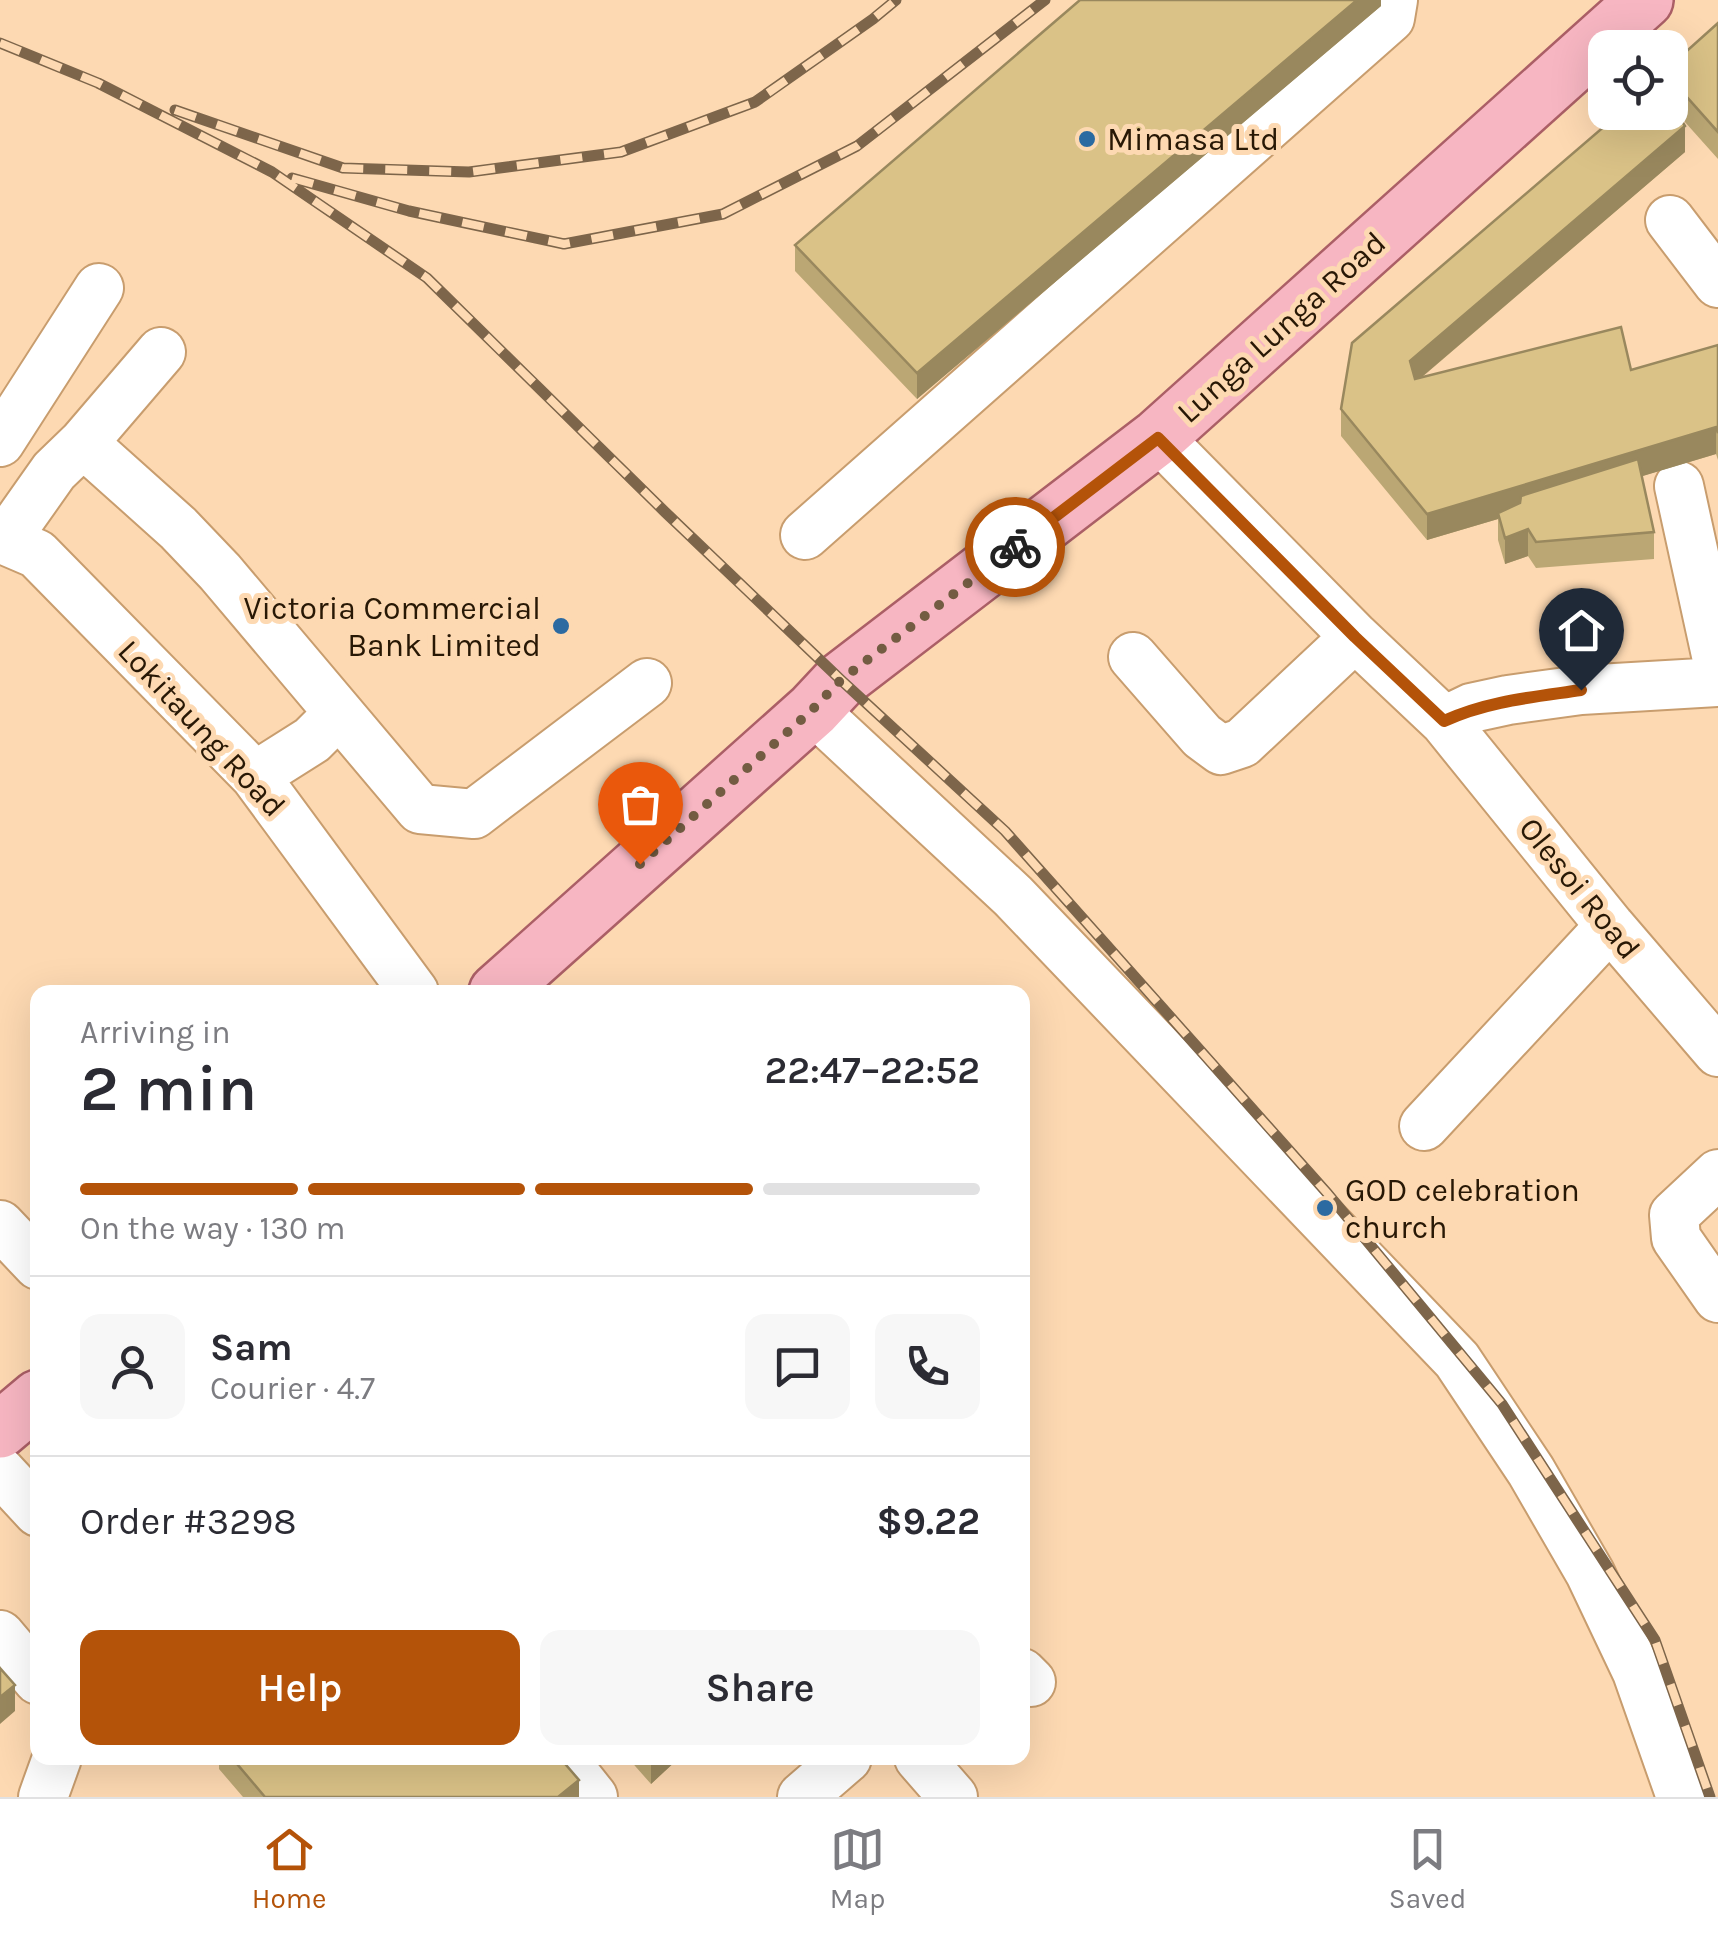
<!DOCTYPE html>
<html lang="en">
<head>
<meta charset="utf-8">
<style>
  body { margin:0; font-family:Karla,sans-serif; background:#f7f7f7; color:#2b2b33; height:100vh; display:flex; flex-direction:column; font-size:38px; white-space:nowrap }
  * { box-sizing:border-box; margin:0 }
  p { font-size:32px; color:#7c7c81 }
  .icon { flex:none; width:55px; height:55px; fill:none; stroke:currentColor; stroke-width:2; stroke-linecap:round; stroke-linejoin:round }
  .map { position:relative; flex:1; overflow:hidden }
  .details { position:absolute; left:30px; top:985px; width:1000px; height:780px; display:flex; flex-direction:column; background:#fff; border-radius:20px; box-shadow:0 10px 40px #0002 }
  .details>* { flex:none }
  .fabs { position:absolute; left:1588px; top:30px; display:grid; gap:20px }
  .fabs a { display:grid; place-items:center; width:100px; height:100px; border-radius:20px; background:#fff; box-shadow:0 10px 40px #0002; font-size:50px }
  .pin { position:absolute; display:grid; place-items:center; width:85px; height:85px; color:#fff; margin:-102px -42px; border-radius:50% 50% 50% 0; rotate:-45deg; box-shadow:0 0 10px #0007 }
  .pin .icon { rotate:45deg }
  .courier { position:absolute; display:grid; place-items:center; width:100px; height:100px; margin:-50px; border:8px solid #b45309; border-radius:50%; background:#fff; color:#222; box-shadow:0 2px 12px #0007 }
  .headline em { font-style:normal; font-weight:600 }
  .headline div { display:flex; flex-direction:column-reverse }
  .headline { display:flex; align-items:center; justify-content:space-between; height:170px; padding:0 50px }
  h1 { font-size:65px; font-weight:600; line-height:75px }
  .bar { display:grid; grid-template-columns:repeat(4,1fr); gap:15px 10px; align-content:center; height:120px; padding:0 50px }
  .bar i { height:12px; border-radius:8px; background:#e1e1e2 }
  .bar .selected { background:#b45309 }
  .bar p { grid-column:span 4 }
  .line { display:flex; align-items:center; gap:25px; padding:0 50px; border-top:2px solid #e1e1e2 }
  .line div { flex:1 }
  .round { display:grid; place-items:center; flex:none; width:105px; height:105px; border-radius:20px; background:#f7f7f7 }
  .button { display:flex; gap:20px; margin-top:auto; padding:20px 50px }
  .button a { flex:1; height:115px; border-radius:20px; background:#b45309; color:#fff; font-size:40px; font-weight:600; line-height:115px; text-align:center }
  .button a+a { background:#f7f7f7; color:#2b2b33 }
  .tabs { display:flex; justify-content:space-around; align-items:center; height:140px; border-top:2px solid #e1e1e2; background:#fff; font-size:28px; color:#7c7c81 }
  .tabs a { display:grid; justify-items:center; gap:5px }
  .tabs .selected { color:#b45309 }
  .map>svg:first-child { display:block }
  .lines { fill:none; stroke-linecap:round; stroke-linejoin:round }
  .minor-casing { stroke:#c89d6e; stroke-width:52 }
  .major-casing { stroke:#ab5f66; stroke-width:60 }
  .minor { stroke:#fff; stroke-width:48 }
  .major { stroke:#f7b6c2; stroke-width:55 }
  .rail-casing { stroke:#7d654a; stroke-width:11 }
  .rail { stroke:#fdd9b2; stroke-width:8; stroke-dasharray:22; stroke-linecap:butt }
  .wall { fill:#bba774 }
  .shaded-wall { fill:#99885e }
  .building { fill:#dac287; stroke:#99885e; stroke-width:2.5 }
  .done { stroke:#735c42; stroke-width:10; stroke-dasharray:0 18 }
  .route { stroke:#b45309; stroke-width:12 }
  .poi-dot { fill:#2c6aa1; stroke:#fdd9b2; stroke-width:4 }
  .labels { text-anchor:middle; stroke-width:10; stroke-linejoin:round; paint-order:stroke }
  .poi-label { font-size:32px; fill:#281805; stroke:#fdd9b2; text-anchor:start }
  .street-label { font-size:32px; fill:#281805; stroke:#fdd9b2 }
</style>
</head>
<body>
<div class="map">
<svg width="1718" height="1797" viewBox="0 0 1718 1797">
  <rect width="100%" height="100%" fill="#fdd9b2"/>
  <g class="lines">
    <defs>
      <path id="minor" d="M 1670,220 L 1718,283
        M 1158,437 L 1355,637 L 1444,721 L 1610,926 L 1718,1052
        M 0,442 L 99,288
        M 83,443 L 161,352
        M 1679,486 L 1718,664
        M 805,535 L 1390,18 L 1393,0
        M 0,538 L 37,554 L 255,776 L 414,992
        M 6,539 L 54,471 L 83,443 L 178,528 L 220,572 L 339,713
        M 1133,657 L 1202,736 L 1221,750 L 1242,743 L 1355,637
        M 813,710 L 1013,896 L 1457,1360 L 1531,1471 L 1590,1573 L 1637,1672 L 1681,1797
        M 1444,721 L 1471,708 L 1508,700 L 1581,690 L 1718,682
        M 255,776 L 312,740 L 339,713 L 420,809 L 474,814 L 647,683
        M 1424,1126 L 1610,926
        M 1718,1174 L 1674,1215 L 1676,1238 L 1718,1298
        M 0,1225 L 38,1265
        M 0,1471 L 38,1512
        M 0,1635 L 38,1680
        M 1022,1673 L 1031,1682
        M 562,1758 L 593,1797
        M 919,1758 L 953,1797
        M 43,1797 L 57,1758
        M 802,1797 L 847,1758"/>
      <path id="major" d="M 497,992 L 813,710 L 841,680 L 1158,437 L 1645,0
        M 0,1430 L 38,1398"/>
    </defs>
    <use href="#minor" class="minor-casing"/>
    <use href="#major" class="major-casing"/>
    <use href="#minor" class="minor"/>
    <use href="#major" class="major"/>
    <defs>
      <path id="rail" d="M 0,43 L 98,83 L 272,172 L 427,278 L 665,512 L 841,680 L 1005,831 L 1328,1194 L 1502,1404 L 1655,1640 L 1710,1797
        M 175,110 L 343,168 L 469,172 L 621,152 L 755,102 L 873,19 L 896,0
        M 292,178 L 409,211 L 564,244 L 723,214 L 857,146 L 1045,0"/>
    </defs>
    <use href="#rail" class="rail-casing"/>
    <use href="#rail" class="rail"/>
  </g>
  <path class="wall" d="M 1381,0 L 1381,6 L 917,399 L 795,271 L 795,245 Z
    M 1718,23 L 1718,159 L 1676,112 L 1685,152 L 1421,378 L 1631,370 L 1718,345 L 1718,460 L 1716,454 L 1642,476 L 1654,532 L 1654,559 L 1536,568 L 1528,556 L 1505,564 L 1498,540 L 1498,519 L 1427,540 L 1341,436 L 1341,409 L 1670,112 L 1670,66 Z
    M 219,1758 L 560,1758 L 579,1797 L 243,1797 L 219,1769 Z
    M 628,1758 L 679,1758 L 651,1784 Z"/>
  <path class="shaded-wall" d="M 1357,0 L 1381,0 L 1381,6 L 917,399 L 917,373 Z
    M 1685,126 L 1685,152 L 1410,387 L 1410,361 Z
    M 1716,427 L 1716,454 L 1500,519 L 1498,513 L 1498,519 L 1427,540 L 1427,514 Z
    M 1528,529 L 1528,556 L 1505,564 L 1505,538 Z
    M 15,1685 L 15,1711 L 0,1724 L 0,1697 Z
    M 651,1758 L 679,1758 L 651,1784 Z
    M 579,1780 L 579,1797 L 558,1797 Z"/>
  <path class="building" d="M 1080,0 L 1357,0 L 917,373 L 795,245 Z
    M 1718,23 L 1718,132 L 1670,78 L 1670,66 Z
    M 1670,102 L 1685,126 L 1410,361 L 1415,379 L 1621,327 L 1631,370 L 1718,345 L 1718,433 L 1716,427 L 1427,514 L 1341,409 L 1352,343 L 1621,112 L 1670,112 Z
    M 1638,459 L 1654,532 L 1536,542 L 1528,529 L 1505,538 L 1498,513 L 1520,503 L 1521,496 Z
    M 0,1668 L 15,1685 L 0,1697 Z
    M 232,1758 L 560,1758 L 579,1780 L 558,1797 L 265,1797 Z"/>
  <g class="lines">
    <path class="done" d="M 640,864 L 812,710 L 841,680 L 1015,547"/>
    <path class="route" d="M 1015,547 L 1158,438 L 1355,637 L 1444,721 C 1487,701 1534,697 1581,690"/>
  </g>
  <g class="poi-dot">
    <circle cx="1087" cy="139" r="10"/>
    <circle cx="561" cy="626" r="10"/>
    <circle cx="1325" cy="1208" r="10"/>
  </g>
  <g class="labels">
    <g class="poi-label">
      <text x="1107" y="150">Mimasa Ltd</text>
      <text x="541" y="619" text-anchor="end">Victoria Commercial<tspan x="541" dy="37">Bank Limited</tspan></text>
      <text x="1345" y="1201">GOD celebration<tspan x="1345" dy="37">church</tspan></text>
    </g>
    <g class="street-label">
      <text transform="translate(1281 327) rotate(-42)" y="11">Lunga Lunga Road</text>
      <text transform="translate(202 728) rotate(47)" y="11">Lokitaung Road</text>
      <text transform="translate(1580 888) rotate(51)" y="11">Olesoi Road</text>
    </g>
  </g>
</svg>
<div class="fabs">
<a><svg class="icon" aria-label="locate" viewBox="0 0 24 24"><circle cx="12" cy="12" r="6"/><path d="M12 2v4M12 18v4M2 12h4M18 12h4"/></svg></a>
</div>
<div class="pin" style="left:640px;top:864px;background:#ea580c"><svg class="icon" aria-label="bag" viewBox="0 0 24 24"><path d="M5 8h14l-1 12H6zM9 8a3 3 0 0 1 6 0"/></svg></div>
<div class="pin" style="left:1581px;top:690px;background:#1f2937"><svg class="icon" aria-label="home" viewBox="0 0 24 24"><path d="M3 11l9-7 9 7M6 9v11h12V9"/></svg></div>
<div class="courier" style="left:1015px;top:547px"><svg class="icon" aria-label="bike" viewBox="0 0 24 24"><circle cx="6" cy="16" r="4"/><circle cx="18" cy="16" r="4"/><path d="M6 16l4-8h5l3 8M10 8l3 8H6M13 5h3"/></svg></div>
<section class="details">
<div class="headline"><div><h1>2 min</h1><p>Arriving in</p></div><em>22:47–22:52</em></div>
<div class="bar"><i class="selected"></i><i class="selected"></i><i class="selected"></i><i></i><p>On the way · 130 m</p></div>
<div class="line" style="height:180px"><a class="round"><svg class="icon" aria-label="person" viewBox="0 0 24 24"><circle cx="12" cy="8" r="4"/><path d="M4 21q1-7 8-7t8 7"/></svg></a><div><b>Sam</b><p>Courier · 4.7</p></div><a class="round"><svg class="icon" aria-label="chat" viewBox="0 0 24 24"><path d="M4 5h16v11H9l-5 4z"/></svg></a><a class="round"><svg class="icon" aria-label="phone" viewBox="0 0 24 24"><path d="M5 4h4l2 5-3 2q2 4 5 5l2-3 5 2v4C11 20 4 13 5 4z"/></svg></a></div>
<div class="line" style="height:130px"><div>Order #3298</div><b>$9.22</b></div>
<div class="button"><a>Help</a><a>Share</a></div>
</section>
</div>
<nav class="tabs">
<a class="selected"><svg class="icon" aria-label="home" viewBox="0 0 24 24"><path d="M3 11l9-7 9 7M6 9v11h12V9"/></svg>Home</a>
<a><svg class="icon" aria-label="map" viewBox="0 0 24 24"><path d="M3 6l6-2 6 2 6-2v14l-6 2-6-2-6 2zM9 4v14M15 6v14"/></svg>Map</a>
<a><svg class="icon" aria-label="saved" viewBox="0 0 24 24"><path d="M7 4h10v16l-5-4-5 4z"/></svg>Saved</a>
</nav>
</body>
</html>
